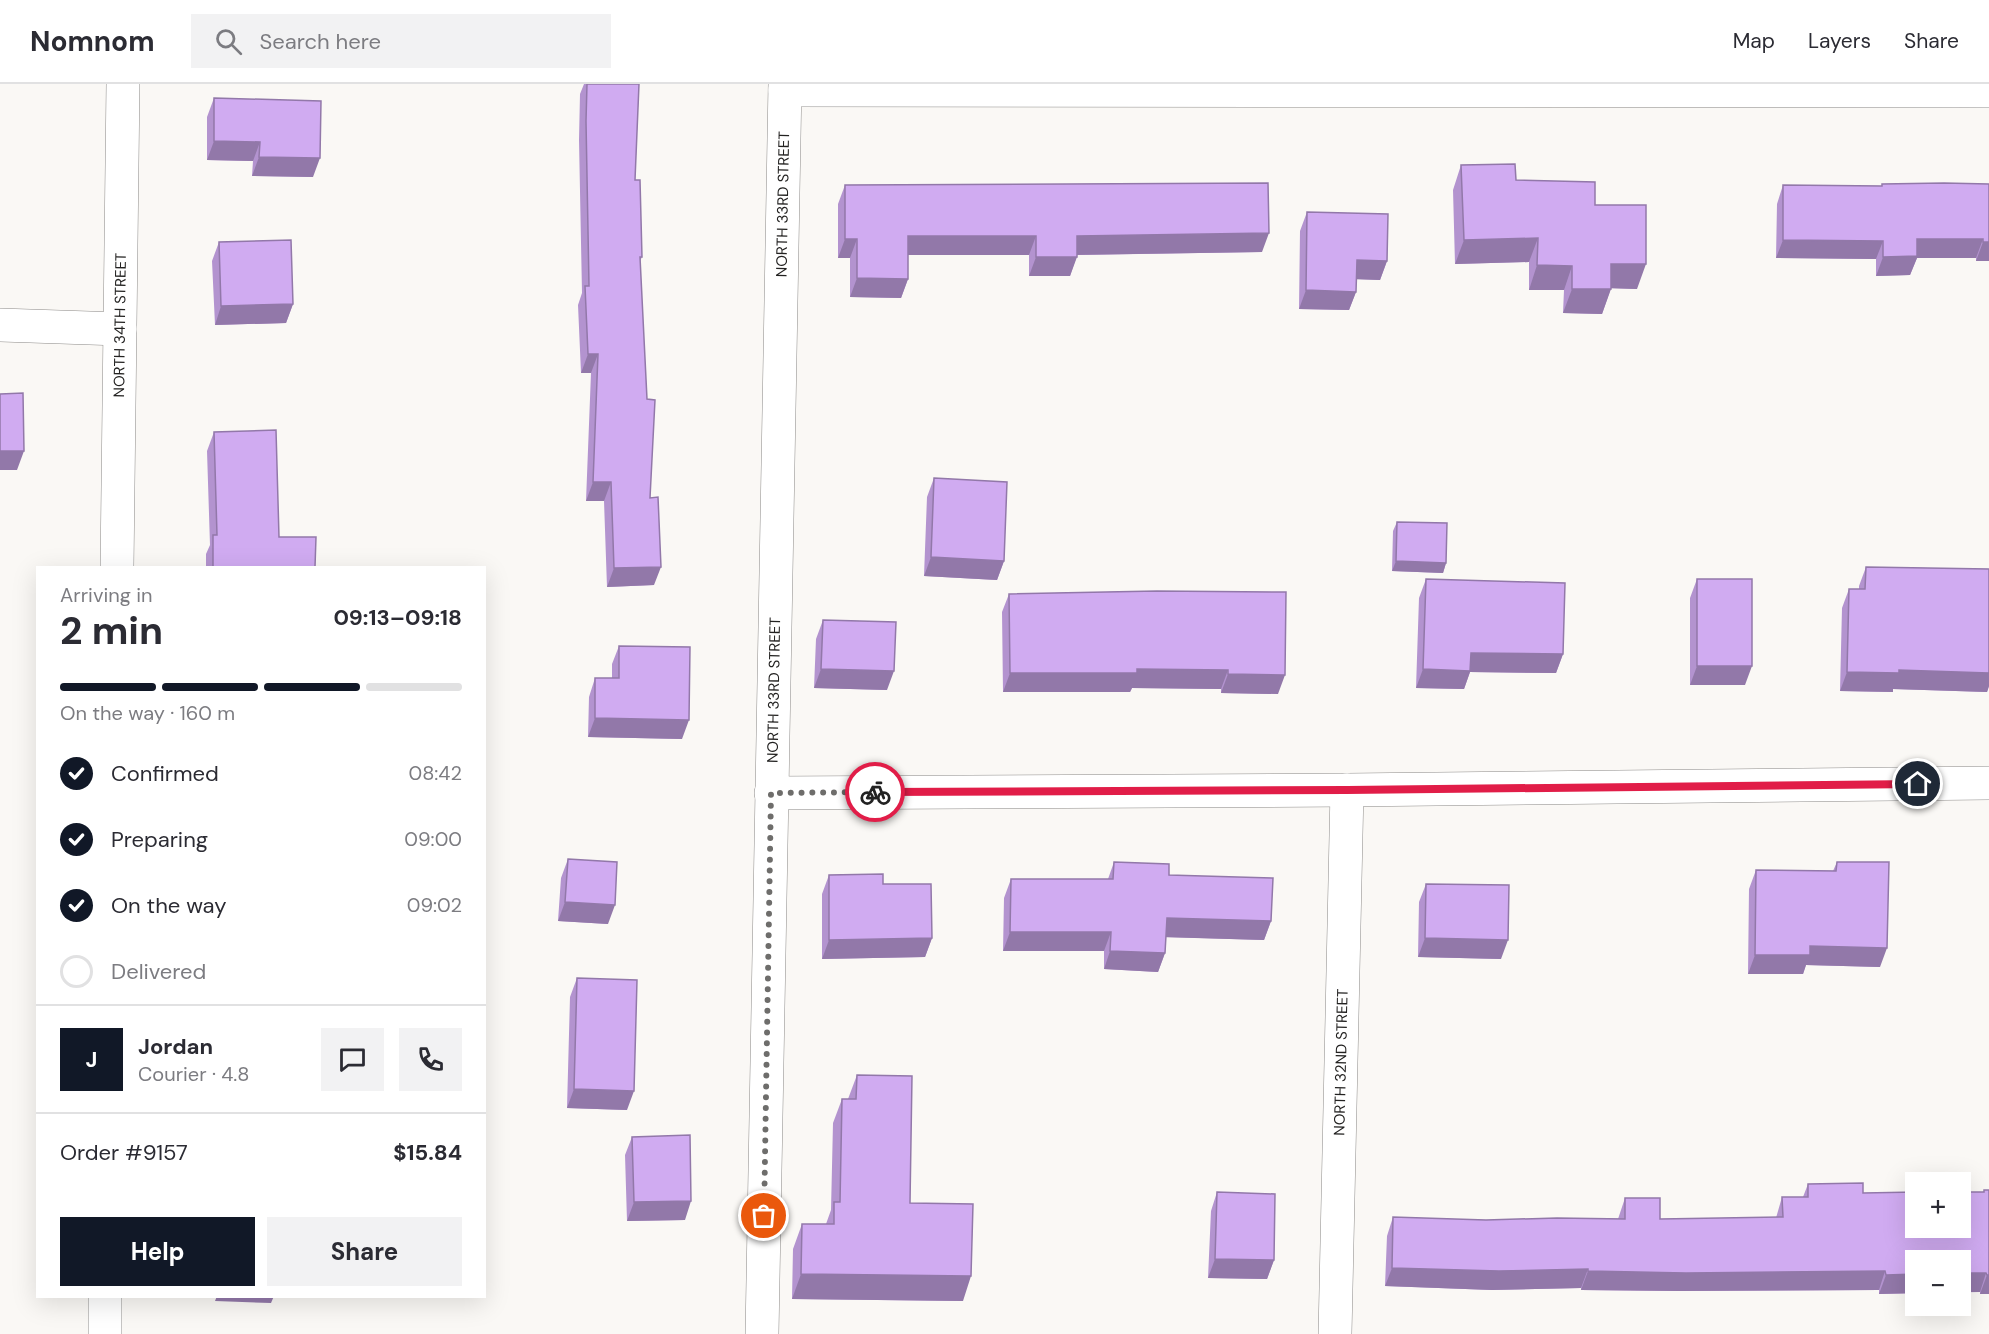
<!DOCTYPE html>
<html lang="en">
<head>
<meta charset="utf-8">
<style>
  body { margin:0; font-family:"DM Sans",sans-serif; background:#f2f2f3; color:#2b2b33; height:100vh; display:flex; flex-direction:column; font-size:22px; white-space:nowrap }
  * { box-sizing:border-box; margin:0 }
  p { font-size:20px; color:#7c7c81 }
  .icon { flex:none; width:33px; height:33px; fill:none; stroke:currentColor; stroke-width:2; stroke-linecap:round; stroke-linejoin:round }
  .map { position:relative; flex:1; overflow:hidden }
  .sheet { position:absolute; left:36px; top:482px; width:450px; height:732px; display:flex; flex-direction:column; background:#fff; border-radius:0px; box-shadow:0 6px 24px #0002 }
  .sheet>* { flex:none }
  .tools { position:absolute; left:1905px; top:1088px; display:grid; gap:12px }
  .tools a { display:grid; place-items:center; width:66px; height:66px; border-radius:0px; background:#fff; box-shadow:0 6px 24px #0002; font-size:30px }
  .pin { position:absolute; display:grid; place-items:center; width:51px; height:51px; color:#fff; margin:-26px; border:3px solid #fff; border-radius:50%; box-shadow:0 2px 6px #0007 }
  .courier { position:absolute; display:grid; place-items:center; width:60px; height:60px; margin:-30px; border:4px solid #e11d48; border-radius:50%; background:#fff; color:#222; box-shadow:0 2px 8px #0007 }
  .headline em { font-style:normal; font-weight:700 }
  .headline div { display:flex; flex-direction:column-reverse }
  .headline { display:flex; align-items:center; justify-content:space-between; height:102px; padding:0 24px }
  h1 { font-size:39px; font-weight:700; line-height:45px }
  .bar { display:grid; grid-template-columns:repeat(4,1fr); gap:9px 6px; align-content:center; height:72px; padding:0 24px }
  .bar i { height:8px; border-radius:4px; background:#e1e1e2 }
  .bar .active { background:#111827 }
  .bar p { grid-column:span 4 }
  .line { display:flex; align-items:center; gap:15px; padding:0 24px; border-top:2px solid #e1e1e2 }
  .line div { flex:1 }
  .round { display:grid; place-items:center; flex:none; width:63px; height:63px; border-radius:0px; background:#f2f2f3 }
  ol { padding:0 24px; list-style:none }
  li { display:flex; align-items:center; gap:18px; height:66px }
  li p { margin-inline-start:auto }
  li .icon { padding:6px; border-radius:50%; background:#111827; color:#fff; stroke-width:4 }
  li:last-child { color:#7c7c81 }
  li i { width:33px; height:33px; border:3px solid #e1e1e2; border-radius:50% }
  .cta { display:flex; gap:12px; margin-top:auto; padding:12px 24px }
  .cta a { flex:1; height:69px; border-radius:0px; background:#111827; color:#fff; font-size:24px; font-weight:700; line-height:69px; text-align:center }
  .cta a+a { background:#f2f2f3; color:#2b2b33 }
  header { display:flex; align-items:center; gap:36px; box-sizing:border-box; height:84px; padding:0 30px; background:#fff; border-bottom:2px solid #e1e1e2 }
  header strong { font-size:28px }
  nav { display:flex; gap:33px; margin-inline-start:auto; font-size:21px }
  .search { width:420px; height:54px; background:#f2f2f3; display:flex; align-items:center; gap:15px; box-sizing:border-box; padding:0 21px; border-radius:0px; color:#7c7c81; font-size:22px }
  .map>svg:first-child { display:block }
  .lines { fill:none; stroke-linecap:round; stroke-linejoin:round }
  .street-casing { stroke:#8d8b89; stroke-width:34 }
  .street { stroke:#fff; stroke-width:33 }
  .wall { fill:#b393cf }
  .shaded-wall { fill:#9278a9 }
  .building { fill:#d0abf1; stroke:#9278a9; stroke-width:1.5 }
  .done { stroke:#6e6d6b; stroke-width:6; stroke-dasharray:0 10.8 }
  .route { stroke:#e11d48; stroke-width:8 }
  .labels { text-anchor:middle; stroke-width:4.5; stroke-linejoin:round; paint-order:stroke }
  .street-label { font-size:15px; fill:#232221; stroke:#fff }
</style>
</head>
<body>
<header>
<strong>Nomnom</strong>
<div class="search"><svg class="icon" aria-label="search" viewBox="0 0 24 24"><circle cx="10" cy="10" r="6"/><path d="M15 15l6 6"/></svg>Search here</div>
<nav><a>Map</a><a>Layers</a><a>Share</a></nav>
</header>
<div class="map">
<svg width="1989" height="1250" viewBox="0 0 1989 1250">
  <rect width="100%" height="100%" fill="#faf8f5"/>
  <g class="lines">
    <defs>
      <g id="street">
        <path d="M 785,6 L 1989,7"/>
        <path d="M 0,241 L 120,245"/>
        <path id="s1" d="M 117,483 L 123,0"/>
        <path d="M 771,709 L 1347,706 L 1989,699"/>
        <path d="M 105,1250 L 105,1212"/>
        <path id="s2" d="M 762,1250 L 785,0"/>
        <path id="s3" d="M 1335,1250 L 1347,706"/>
      </g>
    </defs>
    <use href="#street" class="street-casing"/>
    <use href="#street" class="street"/>
  </g>
  <path class="wall" d="M 584,0 L 639,0 L 635,96 L 642,173 L 640,177 L 654,501 L 607,503 L 604,417 L 586,417 L 591,289 L 581,289 L 578,221 L 582,209 L 579,56 L 580,10 Z
    M 214,14 L 313,93 L 252,92 L 253,77 L 207,76 L 207,33 Z
    M 1461,81 L 1516,96 L 1595,121 L 1637,205 L 1611,204 L 1602,230 L 1563,229 L 1564,206 L 1529,206 L 1529,178 L 1455,180 L 1453,106 Z
    M 1882,100 L 1989,100 L 1989,177 L 1976,177 L 1976,174 L 1917,174 L 1910,191 L 1876,192 L 1876,175 L 1776,174 L 1777,120 L 1783,101 L 1882,102 Z
    M 845,101 L 1262,168 L 1077,171 L 1070,192 L 1029,192 L 1029,171 L 908,171 L 908,195 L 901,214 L 850,213 L 850,174 L 838,174 L 838,120 Z
    M 1307,128 L 1387,177 L 1380,196 L 1356,195 L 1356,208 L 1349,226 L 1299,225 L 1300,147 Z
    M 219,158 L 293,220 L 286,239 L 215,241 L 212,177 Z
    M 214,348 L 279,453 L 315,483 L 206,483 L 206,470 L 210,461 L 207,367 Z
    M 934,394 L 1004,477 L 997,496 L 924,492 L 927,413 Z
    M 1397,438 L 1446,479 L 1443,489 L 1392,487 L 1393,447 Z
    M 1866,483 L 1989,485 L 1989,602 L 1987,608 L 1893,605 L 1893,608 L 1840,607 L 1842,524 L 1849,505 L 1859,505 L 1859,502 Z
    M 1426,495 L 1563,570 L 1556,589 L 1470,588 L 1464,605 L 1416,604 L 1419,514 Z
    M 1697,495 L 1745,601 L 1690,601 L 1690,514 Z
    M 1157,507 L 1278,610 L 1221,609 L 1221,605 L 1132,604 L 1130,608 L 1003,608 L 1002,528 L 1009,510 Z
    M 823,536 L 887,606 L 814,604 L 816,555 Z
    M 619,562 L 682,655 L 588,653 L 589,613 L 595,594 L 612,594 L 612,580 Z
    M 568,775 L 608,840 L 558,837 L 561,794 Z
    M 1114,778 L 1169,791 L 1271,837 L 1264,856 L 1166,853 L 1165,869 L 1158,888 L 1104,885 L 1104,867 L 1003,867 L 1004,814 L 1011,795 L 1108,795 Z
    M 1837,778 L 1880,883 L 1806,881 L 1803,890 L 1748,890 L 1749,805 L 1756,786 L 1833,787 Z
    M 829,791 L 883,800 L 932,854 L 925,873 L 822,875 L 822,810 Z
    M 1426,800 L 1501,875 L 1418,873 L 1419,818 Z
    M 577,894 L 627,1026 L 567,1024 L 570,913 Z
    M 857,991 L 910,1119 L 963,1217 L 792,1215 L 793,1165 L 802,1140 L 826,1140 L 831,1126 L 833,1039 L 842,1015 L 848,1015 Z
    M 632,1053 L 685,1136 L 627,1137 L 625,1071 Z
    M 1808,1100 L 1863,1109 L 1984,1108 L 1984,1106 L 1989,1210 L 1980,1210 L 1980,1208 L 1879,1210 L 1879,1206 L 1679,1207 L 1581,1206 L 1581,1204 L 1492,1206 L 1385,1202 L 1387,1152 L 1393,1133 L 1486,1136 L 1618,1135 L 1625,1114 L 1660,1135 L 1776,1134 L 1782,1113 L 1803,1113 Z
    M 1217,1108 L 1274,1176 L 1267,1195 L 1208,1194 L 1211,1127 Z"/>
  <path class="shaded-wall" d="M 214,57 L 260,58 L 253,77 L 207,76 Z
    M 259,73 L 320,74 L 313,93 L 252,92 Z
    M 1269,149 L 1262,168 L 1070,171 L 1077,152 Z
    M 908,152 L 1036,152 L 1029,171 L 901,171 Z
    M 1538,154 L 1529,178 L 1455,180 L 1464,156 Z
    M 845,155 L 857,155 L 850,174 L 838,174 Z
    M 1917,155 L 1983,155 L 1976,174 L 1917,174 L 1910,191 L 1876,192 L 1883,173 Z
    M 1783,156 L 1883,157 L 1876,175 L 1776,174 Z
    M 1983,158 L 1989,158 L 1989,177 L 1976,177 Z
    M 1036,173 L 1077,173 L 1070,192 L 1029,192 Z
    M 1357,176 L 1387,177 L 1380,196 L 1350,195 Z
    M 1611,180 L 1646,180 L 1637,205 L 1602,204 Z
    M 1537,181 L 1572,182 L 1564,206 L 1529,206 Z
    M 857,194 L 908,195 L 901,214 L 850,213 Z
    M 1572,205 L 1611,205 L 1602,230 L 1563,229 Z
    M 1306,206 L 1356,208 L 1349,226 L 1299,225 Z
    M 293,220 L 286,239 L 215,241 L 221,222 Z
    M 588,270 L 598,270 L 591,289 L 581,289 Z
    M 0,367 L 24,367 L 17,386 L 0,386 Z
    M 593,398 L 611,398 L 604,417 L 586,417 Z
    M 931,473 L 1004,477 L 997,496 L 924,492 Z
    M 1396,477 L 1446,479 L 1443,489 L 1392,487 Z
    M 661,483 L 654,501 L 607,503 L 614,484 Z
    M 1471,569 L 1563,570 L 1556,589 L 1470,588 L 1464,605 L 1416,604 L 1423,585 Z
    M 1697,582 L 1752,582 L 1745,601 L 1690,601 Z
    M 821,585 L 894,587 L 887,606 L 814,604 Z
    M 1137,585 L 1228,586 L 1221,605 L 1132,604 L 1130,608 L 1003,608 L 1010,589 Z
    M 1899,586 L 1989,589 L 1989,602 L 1987,608 L 1893,605 L 1893,608 L 1840,607 L 1847,588 Z
    M 1228,590 L 1285,591 L 1278,610 L 1221,609 Z
    M 595,634 L 689,636 L 682,655 L 588,653 Z
    M 565,818 L 615,821 L 608,840 L 558,837 Z
    M 1167,834 L 1271,837 L 1264,856 L 1160,853 Z
    M 1010,848 L 1111,848 L 1104,867 L 1003,867 Z
    M 932,854 L 925,873 L 822,875 L 829,856 Z
    M 1425,854 L 1508,856 L 1501,875 L 1418,873 Z
    M 1810,862 L 1887,864 L 1880,883 L 1806,881 L 1803,890 L 1748,890 L 1755,871 Z
    M 1110,867 L 1165,869 L 1158,888 L 1104,885 Z
    M 574,1005 L 634,1007 L 627,1026 L 567,1024 Z
    M 691,1117 L 685,1136 L 627,1137 L 634,1118 Z
    M 1215,1175 L 1274,1176 L 1267,1195 L 1208,1194 Z
    M 1392,1184 L 1588,1185 L 1581,1204 L 1492,1206 L 1385,1202 Z
    M 1588,1187 L 1885,1187 L 1879,1206 L 1679,1207 L 1581,1206 Z
    M 1960,1189 L 1986,1189 L 1980,1208 L 1960,1208 Z
    M 801,1190 L 971,1192 L 963,1217 L 792,1215 Z
    M 1916,1190 L 1916,1209 L 1879,1210 L 1886,1191 Z
    M 1987,1191 L 1989,1191 L 1989,1210 L 1980,1210 Z
    M 217,1212 L 274,1212 L 271,1219 L 215,1217 Z"/>
  <path class="building" d="M 587,0 L 639,0 L 635,96 L 640,96 L 642,173 L 640,173 L 647,315 L 655,316 L 650,414 L 658,413 L 661,483 L 614,484 L 611,398 L 593,398 L 598,270 L 588,270 L 585,202 L 589,202 L 586,37 Z
    M 214,14 L 321,17 L 320,74 L 259,73 L 260,58 L 214,57 Z
    M 1515,80 L 1516,96 L 1595,98 L 1595,121 L 1646,121 L 1646,180 L 1611,180 L 1611,205 L 1572,205 L 1572,182 L 1537,181 L 1538,154 L 1464,156 L 1461,81 Z
    M 1268,99 L 1269,149 L 1077,152 L 1077,173 L 1036,173 L 1036,152 L 908,152 L 908,195 L 857,194 L 857,155 L 845,155 L 845,101 Z
    M 1944,99 L 1989,100 L 1989,158 L 1983,158 L 1983,155 L 1917,155 L 1917,172 L 1883,173 L 1883,157 L 1783,156 L 1783,101 L 1882,102 L 1882,100 Z
    M 1307,128 L 1388,130 L 1387,177 L 1357,176 L 1356,208 L 1306,206 Z
    M 291,156 L 293,220 L 221,222 L 219,158 Z
    M 23,309 L 24,367 L 0,367 L 0,310 Z
    M 276,346 L 279,453 L 316,453 L 315,483 L 213,483 L 213,451 L 217,451 L 214,348 Z
    M 934,394 L 1007,398 L 1004,477 L 931,473 Z
    M 1397,438 L 1447,439 L 1446,479 L 1396,477 Z
    M 1866,483 L 1989,485 L 1989,589 L 1899,586 L 1899,589 L 1847,588 L 1849,505 L 1865,505 Z
    M 1426,495 L 1565,499 L 1563,570 L 1471,569 L 1470,587 L 1423,585 Z
    M 1697,495 L 1752,495 L 1752,582 L 1697,582 Z
    M 1157,507 L 1286,508 L 1285,591 L 1228,590 L 1228,586 L 1137,585 L 1137,589 L 1010,589 L 1009,510 Z
    M 823,536 L 896,538 L 894,587 L 821,585 Z
    M 619,562 L 690,563 L 689,636 L 595,634 L 595,594 L 619,594 Z
    M 568,775 L 617,778 L 615,821 L 565,818 Z
    M 1114,778 L 1169,780 L 1169,791 L 1273,794 L 1271,837 L 1167,834 L 1165,869 L 1110,867 L 1111,848 L 1010,848 L 1011,795 L 1113,795 Z
    M 1837,778 L 1889,778 L 1887,864 L 1810,862 L 1810,871 L 1755,871 L 1756,786 L 1836,787 Z
    M 883,790 L 883,800 L 931,800 L 932,854 L 829,856 L 829,791 Z
    M 1426,800 L 1509,801 L 1508,856 L 1425,854 Z
    M 577,894 L 637,896 L 634,1007 L 574,1005 Z
    M 857,991 L 912,992 L 910,1119 L 973,1120 L 971,1192 L 801,1190 L 802,1140 L 834,1140 L 834,1118 L 840,1118 L 842,1015 L 856,1015 Z
    M 690,1051 L 691,1117 L 634,1118 L 632,1053 Z
    M 1863,1099 L 1863,1109 L 1916,1108 L 1916,1143 L 1960,1143 L 1960,1108 L 1984,1108 L 1984,1106 L 1989,1106 L 1989,1191 L 1987,1191 L 1986,1189 L 1960,1189 L 1960,1176 L 1916,1176 L 1916,1190 L 1886,1191 L 1885,1187 L 1686,1189 L 1588,1187 L 1588,1185 L 1499,1187 L 1392,1184 L 1393,1133 L 1486,1136 L 1557,1134 L 1625,1135 L 1625,1114 L 1660,1114 L 1660,1135 L 1783,1133 L 1782,1113 L 1808,1113 L 1808,1100 Z
    M 1217,1108 L 1275,1110 L 1274,1176 L 1215,1175 Z"/>
  <g class="lines">
    <path class="done" d="M 764,1132 L 771,709 L 875,708"/>
    <path class="route" d="M 875,708 L 1347,706 L 1918,700"/>
  </g>
  <g class="labels">
    <g class="street-label">
      <text dy="5" stroke="none"><textPath href="#s2" startOffset="1130">NORTH 33RD STREET</textPath></text>
      <text dy="5" stroke="none"><textPath href="#s1" startOffset="242">NORTH 34TH STREET</textPath></text>
      <text dy="5" stroke="none"><textPath href="#s2" startOffset="644">NORTH 33RD STREET</textPath></text>
      <text dy="5" stroke="none"><textPath href="#s3" startOffset="272">NORTH 32ND STREET</textPath></text>
    </g>
  </g>
</svg>
<div class="tools">
<a>+</a>
<a>−</a>
</div>
<div class="pin" style="left:764px;top:1132px;background:#ea580c"><svg class="icon" aria-label="bag" viewBox="0 0 24 24"><path d="M5 8h14l-1 12H6zM9 8a3 3 0 0 1 6 0"/></svg></div>
<div class="pin" style="left:1918px;top:700px;background:#1f2937"><svg class="icon" aria-label="home" viewBox="0 0 24 24"><path d="M3 11l9-7 9 7M6 9v11h12V9"/></svg></div>
<div class="courier" style="left:875px;top:708px"><svg class="icon" aria-label="bike" viewBox="0 0 24 24"><circle cx="6" cy="16" r="4"/><circle cx="18" cy="16" r="4"/><path d="M6 16l4-8h5l3 8M10 8l3 8H6M13 5h3"/></svg></div>
<section class="sheet">
<div class="headline"><div><h1>2 min</h1><p>Arriving in</p></div><em>09:13–09:18</em></div>
<div class="bar"><i class="active"></i><i class="active"></i><i class="active"></i><i></i><p>On the way · 160 m</p></div>
<ol>
<li><svg class="icon" aria-label="check" viewBox="0 0 24 24"><path d="M5 12l5 5 9-10"/></svg>Confirmed<p>08:42</p></li>
<li><svg class="icon" aria-label="check" viewBox="0 0 24 24"><path d="M5 12l5 5 9-10"/></svg>Preparing<p>09:00</p></li>
<li><svg class="icon" aria-label="check" viewBox="0 0 24 24"><path d="M5 12l5 5 9-10"/></svg>On the way<p>09:02</p></li>
<li><i></i>Delivered</li>
</ol>
<div class="line" style="height:108px"><b class="round" style="background:#111827;color:#fff">J</b><div><b>Jordan</b><p>Courier · 4.8</p></div><a class="round"><svg class="icon" aria-label="chat" viewBox="0 0 24 24"><path d="M4 5h16v11H9l-5 4z"/></svg></a><a class="round"><svg class="icon" aria-label="phone" viewBox="0 0 24 24"><path d="M5 4h4l2 5-3 2q2 4 5 5l2-3 5 2v4C11 20 4 13 5 4z"/></svg></a></div>
<div class="line" style="height:78px"><div>Order #9157</div><b>$15.84</b></div>
<div class="cta"><a>Help</a><a>Share</a></div>
</section>
</div>
</body>
</html>
